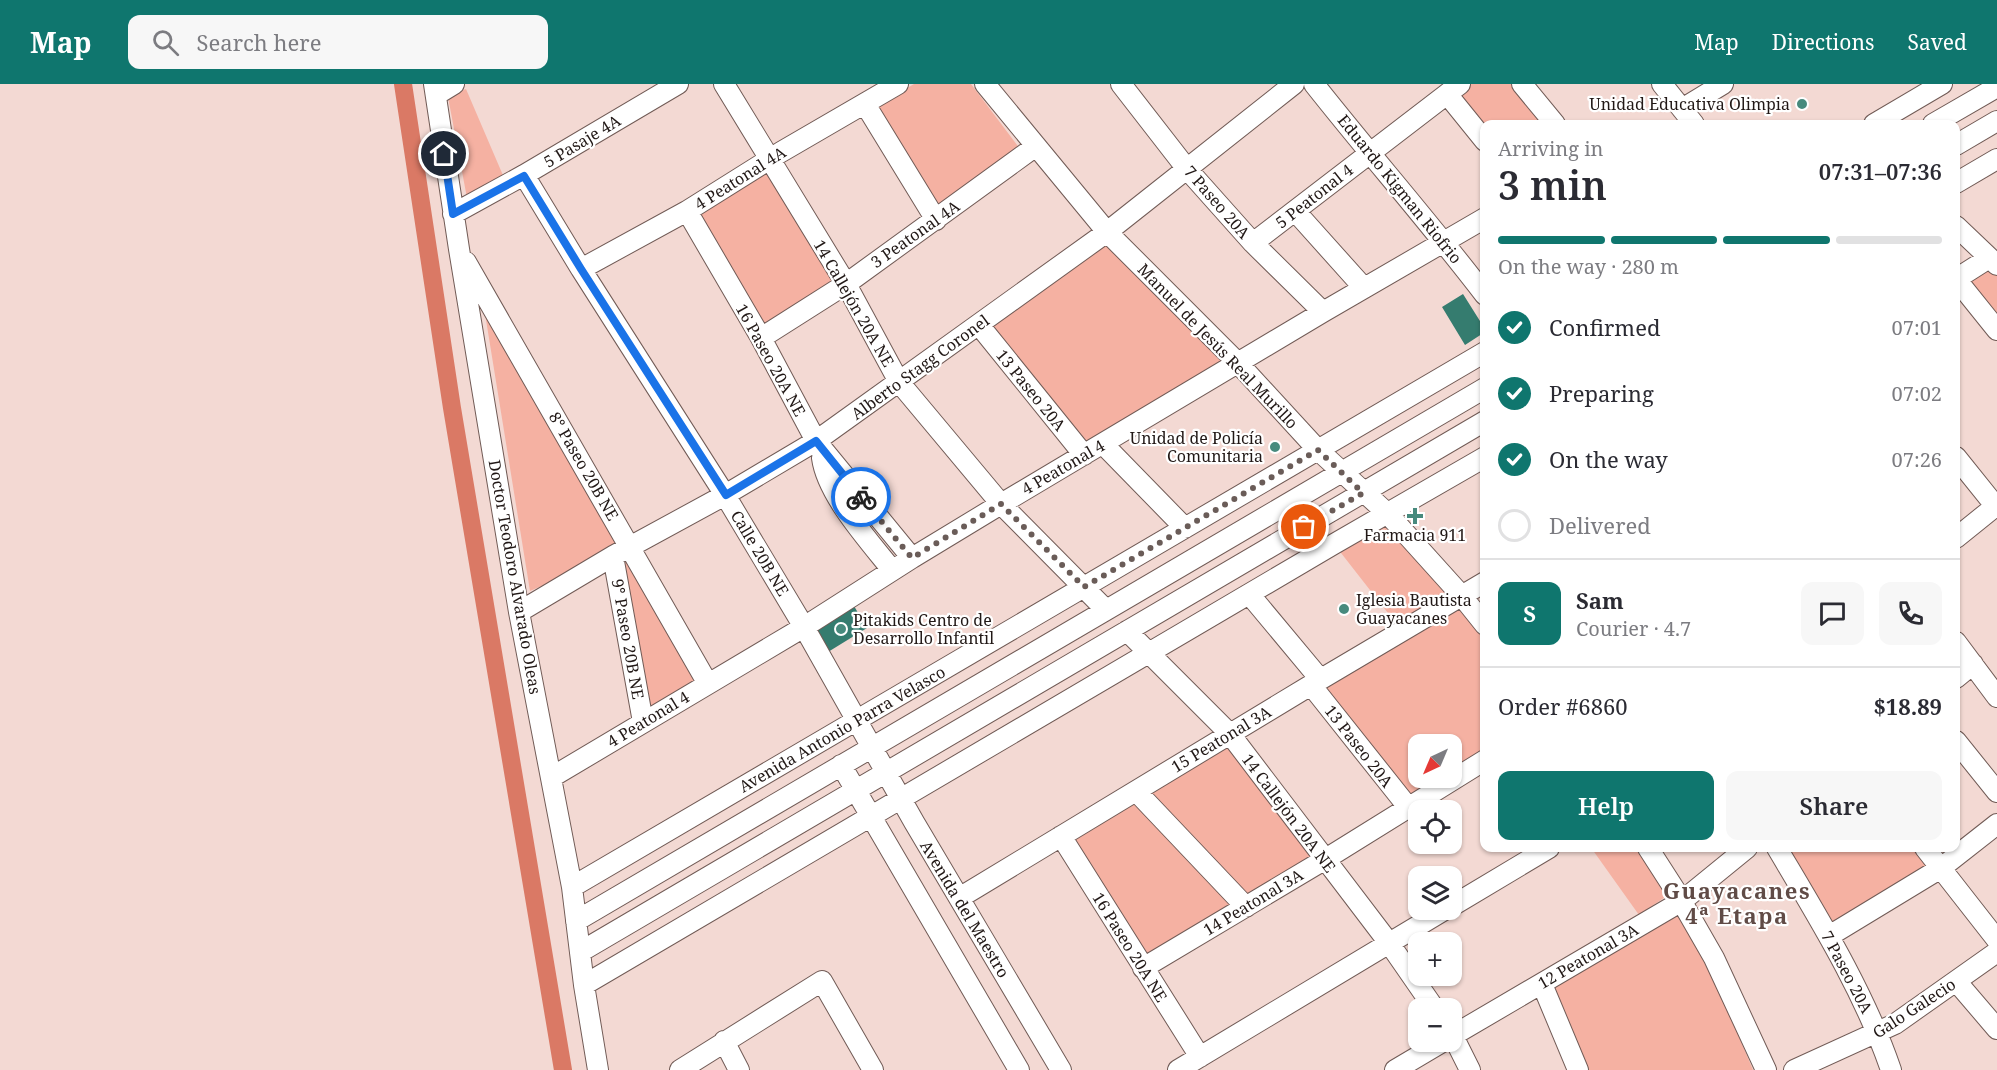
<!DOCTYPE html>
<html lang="en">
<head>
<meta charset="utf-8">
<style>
  body { margin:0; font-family:"Noto Serif",serif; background:#f7f7f7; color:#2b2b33; height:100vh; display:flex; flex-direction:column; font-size:22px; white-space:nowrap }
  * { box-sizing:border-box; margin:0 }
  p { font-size:20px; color:#7c7c81 }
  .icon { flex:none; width:33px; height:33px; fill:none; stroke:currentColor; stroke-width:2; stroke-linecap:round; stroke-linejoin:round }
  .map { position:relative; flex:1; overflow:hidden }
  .side { position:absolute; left:1480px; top:36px; width:480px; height:732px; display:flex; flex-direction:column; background:#fff; border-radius:12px; box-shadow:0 2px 4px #0004 }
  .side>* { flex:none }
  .needle { width:39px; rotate:224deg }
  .tools { position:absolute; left:1408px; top:650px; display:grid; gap:12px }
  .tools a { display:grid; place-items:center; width:54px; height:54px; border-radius:12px; background:#fff; box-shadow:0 2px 4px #0004; font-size:30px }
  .pin { position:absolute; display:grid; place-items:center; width:51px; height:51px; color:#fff; margin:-26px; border:3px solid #fff; border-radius:50%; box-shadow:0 2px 6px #0007 }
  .courier { position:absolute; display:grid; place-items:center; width:60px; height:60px; margin:-30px; border:4px solid #1a73e8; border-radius:50%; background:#fff; color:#222; box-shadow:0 2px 8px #0007 }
  .summary em { font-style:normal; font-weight:600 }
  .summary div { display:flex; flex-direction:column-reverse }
  .summary { display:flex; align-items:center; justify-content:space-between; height:102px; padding:0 18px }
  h1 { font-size:39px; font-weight:600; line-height:45px }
  .bar { display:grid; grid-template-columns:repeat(4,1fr); gap:9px 6px; align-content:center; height:72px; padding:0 18px }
  .bar i { height:8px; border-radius:4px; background:#e1e1e2 }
  .bar .selected { background:#0f766e }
  .bar p { grid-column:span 4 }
  .line { display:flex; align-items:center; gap:15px; padding:0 18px; border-top:2px solid #e1e1e2 }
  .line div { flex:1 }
  .round { display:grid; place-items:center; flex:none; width:63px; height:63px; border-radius:12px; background:#f7f7f7 }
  ol { padding:0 18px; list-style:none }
  li { display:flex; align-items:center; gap:18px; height:66px }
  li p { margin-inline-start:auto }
  li .icon { padding:6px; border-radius:50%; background:#0f766e; color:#fff; stroke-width:4 }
  li:last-child { color:#7c7c81 }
  li i { width:33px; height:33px; border:3px solid #e1e1e2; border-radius:50% }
  .action { display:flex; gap:12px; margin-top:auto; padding:12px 18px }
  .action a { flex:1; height:69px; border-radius:12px; background:#0f766e; color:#fff; font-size:24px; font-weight:600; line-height:69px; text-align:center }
  .action a+a { background:#f7f7f7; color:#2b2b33 }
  header { display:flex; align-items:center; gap:36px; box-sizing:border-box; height:84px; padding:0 30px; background:#0f766e; color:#fff }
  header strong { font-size:28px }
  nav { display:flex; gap:33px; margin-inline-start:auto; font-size:21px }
  .search { width:420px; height:54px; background:#f7f7f7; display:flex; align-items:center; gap:15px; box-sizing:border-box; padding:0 21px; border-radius:12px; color:#7c7c81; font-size:22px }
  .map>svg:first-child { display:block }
  .green { fill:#f5b1a2; fill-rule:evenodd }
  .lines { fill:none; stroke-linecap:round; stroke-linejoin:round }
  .canal { stroke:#da7965; stroke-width:18 }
  .building { fill:#357c6f }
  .minor-casing { stroke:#715b56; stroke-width:22 }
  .minor { stroke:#fff; stroke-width:20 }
  .done { stroke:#6a5c58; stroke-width:6; stroke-dasharray:0 10.8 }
  .route { stroke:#1a73e8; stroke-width:8 }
  .poi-dot { fill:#478a7d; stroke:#fff; stroke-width:2 }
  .labels { text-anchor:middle; stroke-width:4.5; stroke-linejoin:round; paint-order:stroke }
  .poi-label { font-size:16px; fill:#211816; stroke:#fff; text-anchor:end }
  .street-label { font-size:16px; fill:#211816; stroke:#fff }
  .district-label { font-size:22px; font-weight:bold; letter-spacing:1.5px; fill:#604b46; stroke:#fff }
</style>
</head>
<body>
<header>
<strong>Map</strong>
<div class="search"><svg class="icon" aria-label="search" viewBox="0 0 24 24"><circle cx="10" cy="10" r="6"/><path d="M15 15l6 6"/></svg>Search here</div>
<nav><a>Map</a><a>Directions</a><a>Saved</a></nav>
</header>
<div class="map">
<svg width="1997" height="986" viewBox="0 0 1997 986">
  <rect width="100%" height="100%" fill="#f3d9d3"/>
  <path class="green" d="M 914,0 L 971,0 L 1020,65 L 933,129 L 866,28 Z
    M 1460,0 L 1522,0 L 1555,40 L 1485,40 L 1485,57 L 1447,10 Z
    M 466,5 L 505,96 L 467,114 L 448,13 Z
    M 769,77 L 846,200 L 761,254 L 687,127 Z
    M 1107,148 L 1238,279 L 1084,371 L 979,241 Z
    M 1997,181 L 1997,246 L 1956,195 Z
    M 481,205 L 707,599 L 643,638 L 622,467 L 530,507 Z
    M 1388,430 L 1485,547 L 1485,676 L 1408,723 L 1311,602 L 1402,547 L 1334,460 ZM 1419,660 L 1452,660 L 1452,693 L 1419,693 Z
    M 1229,651 L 1323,774 L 1143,883 L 1061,753 Z
    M 1595,764 L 1641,764 L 1674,807 L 1639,831 L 1592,765 Z
    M 1777,764 L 1925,764 L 1941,784 L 1829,852 Z
    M 1682,817 L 1753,986 L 1578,986 L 1542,900 Z"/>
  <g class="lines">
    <path class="canal" d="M 403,0 L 452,324 L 563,986"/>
  </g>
  <path class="building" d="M 1463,210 L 1485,245 L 1485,248 L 1465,261 L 1442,223 Z
    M 854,522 L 867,544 L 828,568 L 815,546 Z"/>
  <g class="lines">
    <defs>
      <path id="minor" d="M 434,0 L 459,165 L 519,528 L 572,803 L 584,901 L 598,986
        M 724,0 L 846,200 L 899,298 L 1001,420 L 1106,526
        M 985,0 L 1107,148 L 1238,279 L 1318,366 L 1388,430 L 1461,511 L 1485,541
        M 1121,0 L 1187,85 L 1253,159 L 1323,228
        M 1314,0 C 1370,71 1430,139 1485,211
        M 1522,0 L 1555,40
        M 1662,0 L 1694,40
        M 1447,10 L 1485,57
        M 436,11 L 454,0
        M 865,20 L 936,136
        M 1682,25 L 1723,0
        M 1874,40 L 1942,0
        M 1933,40 L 1997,3
        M 1956,61 L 1997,37
        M 524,91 L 581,185 L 725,411 L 804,543 L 914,738 L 1061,986
        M 1956,99 L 1997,75
        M 687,127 L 761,254 L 816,357 L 912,474
        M 1295,127 L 1364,204
        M 453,130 L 524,91 L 678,0
        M 1956,142 L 1997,181
        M 1253,159 L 1460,0
        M 466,178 L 708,600
        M 581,185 L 687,127 L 781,68 L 898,0
        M 1956,195 L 1997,246
        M 1956,195 L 1989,174
        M 979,241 L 1084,371
        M 761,254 L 846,200 L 1036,62
        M 1103,360 L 1185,444
        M 1956,373 L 1997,424
        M 822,374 C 827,411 869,457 892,486
        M 1956,454 L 1997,421
        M 613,472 L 643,638
        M 1250,511 L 1320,595
        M 519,528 L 613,472 L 725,411 L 816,357 L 1107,148 L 1294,0
        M 1127,547 L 1230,650 L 1389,859 L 1434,924
        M 1956,558 L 1997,613
        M 1956,594 L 1973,580
        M 1311,601 L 1408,723
        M 1956,657 L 1997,708
        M 841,681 L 1019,986
        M 552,693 L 804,543 L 912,474 L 1001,420 L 1323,228 L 1485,134
        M 1136,707 L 1246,823
        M 1061,752 L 1200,973
        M 1648,764 L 1675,806 L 1714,874 L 1766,986
        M 1777,764 C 1819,835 1864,907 1891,986
        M 1925,764 L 1997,856
        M 572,803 L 1485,268
        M 959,814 L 1311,601 L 1485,498
        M 1452,822 L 1549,764
        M 576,837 L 1485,304
        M 1829,852 L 1941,784 L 1997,740
        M 580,868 L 1485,337
        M 1143,884 L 1324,776 L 1485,676
        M 1956,897 L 1997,945
        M 1542,900 L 1578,986
        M 584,901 L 1334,460 L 1485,373
        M 1452,950 L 1470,986
        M 1452,952 L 1682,817 L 1747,764
        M 724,957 L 739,986
        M 680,986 L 822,897 L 873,986
        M 1178,986 L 1446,825
        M 1395,986 L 1444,957
        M 1794,986 L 1895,940 L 1997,868"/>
    </defs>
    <use href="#minor" class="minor-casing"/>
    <use href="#minor" class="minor"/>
  </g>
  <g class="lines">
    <path class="done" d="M 861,413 L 912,474 L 1001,420 L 1084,503 L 1318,366 L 1363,409 L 1304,443"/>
    <path class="route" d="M 444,70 L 453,130 L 524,92 L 581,185 L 726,411 L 816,357 L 861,413"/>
  </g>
  <g class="poi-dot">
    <circle cx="1802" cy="20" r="6"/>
    <circle cx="1275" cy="363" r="6"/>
    <path d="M1412 423h6v6h6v6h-6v6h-6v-6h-6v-6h6z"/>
    <circle cx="1344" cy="525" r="6"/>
    <circle cx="841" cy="545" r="6"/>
  </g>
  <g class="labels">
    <g class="poi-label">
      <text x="1790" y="26">Unidad Educativa Olimpia</text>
      <text x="1263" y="360">Unidad de Policía<tspan x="1263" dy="18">Comunitaria</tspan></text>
      <text x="1415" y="457" text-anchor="middle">Farmacia 911</text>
      <text x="1356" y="522" text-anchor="start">Iglesia Bautista<tspan x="1356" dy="18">Guayacanes</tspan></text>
      <text x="853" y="542" text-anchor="start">Pitakids Centro de<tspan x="853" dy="18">Desarrollo Infantil</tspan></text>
    </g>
    <g class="street-label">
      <text transform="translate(582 57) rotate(-31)" y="6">5 Pasaje 4A</text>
      <text transform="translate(740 94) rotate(-32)" y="6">4 Peatonal 4A</text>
      <text transform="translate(1400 105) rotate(51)" y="6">Eduardo Kigman Riofrio</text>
      <text transform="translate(1314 112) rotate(-38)" y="6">5 Peatonal 4</text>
      <text transform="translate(1217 118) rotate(49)" y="6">7 Paseo 20A</text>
      <text transform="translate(915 150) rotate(-35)" y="6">3 Peatonal 4A</text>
      <text transform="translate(854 219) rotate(60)" y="6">14 Callejón 20A NE</text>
      <text transform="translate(1218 262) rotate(46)" y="6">Manuel de Jesús Real Murillo</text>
      <text transform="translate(771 276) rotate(61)" y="6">16 Paseo 20A NE</text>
      <text transform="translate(920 283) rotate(-36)" y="6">Alberto Stagg Coronel</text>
      <text transform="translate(1031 306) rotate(51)" y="6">13 Paseo 20A</text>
      <text transform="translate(584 382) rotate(60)" y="6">8° Paseo 20B NE</text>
      <text transform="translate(1063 383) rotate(-30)" y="6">4 Peatonal 4</text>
      <text transform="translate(760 469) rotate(59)" y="6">Calle 20B NE</text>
      <text transform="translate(515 493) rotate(80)" y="6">Doctor Teodoro Alvarado Oleas</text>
      <text transform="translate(628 555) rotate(80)" y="6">9° Paseo 20B NE</text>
      <text transform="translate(648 635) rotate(-31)" y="6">4 Peatonal 4</text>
      <text transform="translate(842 645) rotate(-30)" y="6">Avenida Antonio Parra Velasco</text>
      <text transform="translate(1221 655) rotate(-31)" y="6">15 Peatonal 3A</text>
      <text transform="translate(1359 662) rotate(52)" y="6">13 Paseo 20A</text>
      <text transform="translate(1289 729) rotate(53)" y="6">14 Callejón 20A NE</text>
      <text transform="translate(1253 818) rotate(-31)" y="6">14 Peatonal 3A</text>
      <text transform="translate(965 825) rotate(59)" y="6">Avenida del Maestro</text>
      <text transform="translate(1130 863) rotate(58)" y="6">16 Paseo 20A NE</text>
      <text transform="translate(1588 872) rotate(-30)" y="6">12 Peatonal 3A</text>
      <text transform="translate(1847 888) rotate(62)" y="6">7 Paseo 20A</text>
      <text transform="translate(1914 924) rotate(-33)" y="6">Galo Galecio</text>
    </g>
    <g class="district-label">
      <text x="1737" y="815">Guayacanes<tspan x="1737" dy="25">4ª Etapa</tspan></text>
    </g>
  </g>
</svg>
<div class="tools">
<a><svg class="needle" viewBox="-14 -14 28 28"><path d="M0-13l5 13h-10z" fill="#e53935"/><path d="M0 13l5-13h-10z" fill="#7c7c81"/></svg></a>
<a><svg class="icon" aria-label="locate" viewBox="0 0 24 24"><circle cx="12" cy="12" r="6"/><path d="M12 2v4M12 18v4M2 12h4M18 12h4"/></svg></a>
<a><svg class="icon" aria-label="layers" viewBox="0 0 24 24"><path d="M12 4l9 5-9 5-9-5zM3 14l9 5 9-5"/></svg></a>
<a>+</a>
<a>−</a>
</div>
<div class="pin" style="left:1304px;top:443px;background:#ea580c"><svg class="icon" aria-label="bag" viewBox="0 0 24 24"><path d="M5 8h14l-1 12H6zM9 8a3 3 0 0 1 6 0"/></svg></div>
<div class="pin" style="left:444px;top:70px;background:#1f2937"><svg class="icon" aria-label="home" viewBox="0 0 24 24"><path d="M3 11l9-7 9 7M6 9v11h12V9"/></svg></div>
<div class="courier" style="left:861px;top:413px"><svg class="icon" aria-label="bike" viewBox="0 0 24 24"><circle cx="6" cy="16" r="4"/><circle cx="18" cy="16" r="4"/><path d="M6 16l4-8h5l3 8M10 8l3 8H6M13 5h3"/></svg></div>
<section class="side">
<div class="summary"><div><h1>3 min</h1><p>Arriving in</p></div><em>07:31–07:36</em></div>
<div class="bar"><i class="selected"></i><i class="selected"></i><i class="selected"></i><i></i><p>On the way · 280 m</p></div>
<ol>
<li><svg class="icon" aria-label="check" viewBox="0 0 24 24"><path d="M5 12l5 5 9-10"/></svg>Confirmed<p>07:01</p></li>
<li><svg class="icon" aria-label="check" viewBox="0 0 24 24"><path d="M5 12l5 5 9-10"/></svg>Preparing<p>07:02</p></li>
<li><svg class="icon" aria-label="check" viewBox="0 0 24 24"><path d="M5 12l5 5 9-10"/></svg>On the way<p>07:26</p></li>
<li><i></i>Delivered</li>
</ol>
<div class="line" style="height:108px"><b class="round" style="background:#0f766e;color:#fff">S</b><div><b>Sam</b><p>Courier · 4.7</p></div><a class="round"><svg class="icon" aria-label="chat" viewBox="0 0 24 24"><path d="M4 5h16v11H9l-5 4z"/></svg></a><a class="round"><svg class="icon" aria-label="phone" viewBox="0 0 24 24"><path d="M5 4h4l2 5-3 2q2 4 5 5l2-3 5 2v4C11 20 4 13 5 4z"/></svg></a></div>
<div class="line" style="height:78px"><div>Order #6860</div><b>$18.89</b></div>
<div class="action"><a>Help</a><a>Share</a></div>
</section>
</div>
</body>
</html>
